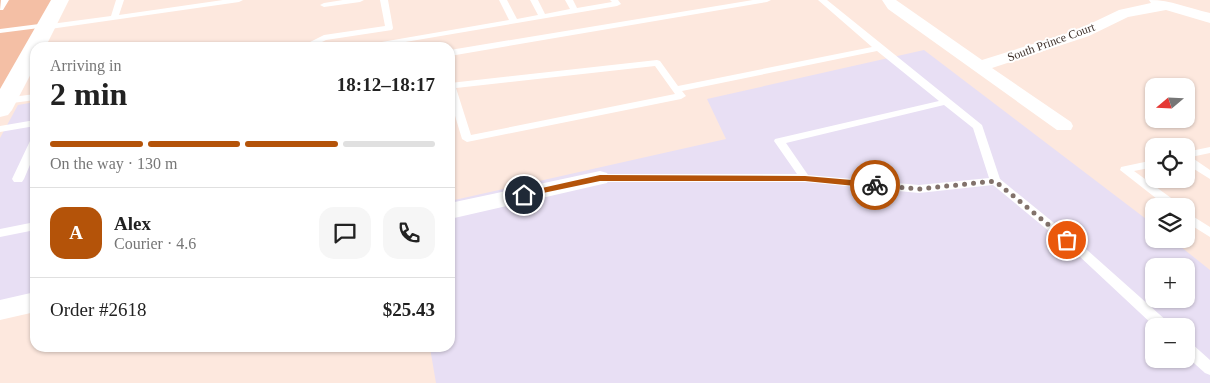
<!DOCTYPE html>
<html lang="en">
<head>
<meta charset="utf-8">
<style>
  body { margin:0; font-family:"Times New Roman",serif; background:#f6f6f6; color:#222; height:100vh; display:flex; flex-direction:column; font-size:19px; white-space:nowrap }
  * { box-sizing:border-box; margin:0 }
  p { font-size:16px; color:#767676 }
  .icon { flex:none; width:28px; height:28px; fill:none; stroke:currentColor; stroke-width:2; stroke-linecap:round; stroke-linejoin:round }
  .map { position:relative; flex:1; overflow:hidden }
  .drawer { position:absolute; left:30px; top:42px; width:425px; height:310px; display:flex; flex-direction:column; background:#fff; border-radius:15px; box-shadow:0 1px 4px #0004 }
  .drawer>* { flex:none }
  .needle { width:32px; rotate:251deg }
  .fabs { position:absolute; left:1145px; top:78px; display:grid; gap:10px }
  .fabs a { display:grid; place-items:center; width:50px; height:50px; border-radius:10px; background:#fff; box-shadow:0 1px 4px #0004; font-size:25px }
  .pin { position:absolute; display:grid; place-items:center; width:42px; height:42px; color:#fff; margin:-21px; border:2px solid #fff; border-radius:50%; box-shadow:0 1px 5px #0007 }
  .courier { position:absolute; display:grid; place-items:center; width:50px; height:50px; margin:-25px; border:4px solid #b45309; border-radius:50%; background:#fff; color:#222; box-shadow:0 1px 6px #0007 }
  .overview em { font-style:normal; font-weight:800 }
  .overview div { display:flex; flex-direction:column-reverse }
  .overview { display:flex; align-items:center; justify-content:space-between; height:85px; padding:0 20px }
  h1 { font-size:32px; font-weight:800; line-height:38px }
  .bar { display:grid; grid-template-columns:repeat(4,1fr); gap:8px 5px; align-content:center; height:60px; padding:0 20px }
  .bar i { height:6px; border-radius:4px; background:#e0e0e0 }
  .bar .active { background:#b45309 }
  .bar p { grid-column:span 4 }
  .line { display:flex; align-items:center; gap:12px; padding:0 20px; border-top:1px solid #e0e0e0 }
  .line div { flex:1 }
  .round { display:grid; place-items:center; flex:none; width:52px; height:52px; border-radius:15px; background:#f6f6f6 }
  .map>svg:first-child { display:block }
  .commercial { fill:#e8dff4; fill-rule:evenodd }
  .green { fill:#f4bfa5 }
  .lines { fill:none; stroke-linecap:round; stroke-linejoin:round }
  .lane { fill:#fff; fill-rule:evenodd }
  .street { fill:#fff; fill-rule:evenodd }
  .secondary { fill:#fff; fill-rule:evenodd }
  .route { fill:#b45309 }
  .done { stroke:#82726b; stroke-width:5; stroke-dasharray:0 9 }
  .labels { text-anchor:middle; stroke-width:4; stroke-linejoin:round; paint-order:stroke }
  .far-street-label { font-size:12px; fill:#40332d; stroke:#fff }
</style>
</head>
<body>
<div class="map">
<svg width="1210" height="383" viewBox="0 0 1210 383">
  <rect width="100%" height="100%" fill="#fde8de"/>
  <path class="commercial" d="M 924,50 L 1154,225 L 1154,239 L 1171,239 L 1210,270 L 1210,383 L 436,383 L 430,348 L 450,348 L 450,201 L 726,139 L 707,99 ZM 1154,266 L 1186,266 L 1186,299 L 1154,299 ZM 1154,326 L 1186,326 L 1186,359 L 1154,359 Z
    M 35,102 L 35,294 L 0,301 L 0,138 L 18,105 Z"/>
  <path class="green" d="M 0,0 L 60,0 L 0,110 Z"/>
  <g class="lines">
    <path class="lane" d="M 1,0 L 9,0 L 3,10 L 0,10 Z
      M 116,0 L 124,0 L 119,15 L 223,0 L 243,0 L 239,2 L 43,30 L 39,28 L 0,33 L 0,29 L 47,23 L 51,24 L 111,16 Z
      M 343,0 L 364,0 L 360,2 L 324,7 L 320,5 L 324,3 Z
      M 380,0 L 388,0 L 393,28 L 392,30 L 326,40 L 310,48 L 298,48 L 324,35 L 385,26 Z
      M 499,0 L 507,0 L 517,19 L 538,15 L 530,0 L 538,0 L 545,14 L 570,9 L 565,0 L 573,0 L 577,8 L 612,2 L 610,0 L 618,0 L 621,4 L 617,6 L 370,48 L 347,48 L 509,20 Z
      M 753,0 L 771,0 L 767,2 L 450,56 L 450,50 Z
      M 818,0 L 827,0 L 982,125 L 1000,179 L 1086,249 L 1168,322 L 1170,326 L 1154,326 L 1078,255 L 993,185 L 919,193 L 805,182 L 600,182 L 594,178 L 600,174 L 797,174 L 774,141 L 775,139 L 939,101 L 877,51 L 682,91 L 686,96 L 681,99 L 467,142 L 462,139 L 450,99 L 450,83 L 657,60 L 660,61 L 678,86 L 872,47 ZM 655,66 L 675,94 L 471,135 L 456,88 ZM 944,105 L 973,128 L 989,178 L 919,185 L 808,175 L 786,143 Z
      M 35,94 L 35,100 L 5,104 L 0,101 L 5,98 Z
      M 35,120 L 35,126 L 0,132 L 0,126 Z
      M 35,138 L 35,153 L 24,179 L 22,182 L 14,182 L 12,179 L 30,141 Z
      M 1210,147 L 1210,153 L 1191,157 L 1210,170 L 1210,179 L 1186,164 L 1186,152 Z
      M 1154,160 L 1154,167 L 1134,171 L 1178,203 L 1180,206 L 1166,206 L 1120,170 L 1121,167 Z
      M 1186,212 L 1210,227 L 1210,237 L 1186,222 Z
      M 35,222 L 35,230 L 0,237 L 0,229 Z
      M 1186,341 L 1191,343 L 1210,360 L 1210,375 L 1205,373 L 1186,356 Z"/>
    <path class="street" d="M 882,0 L 896,0 L 982,60 L 1077,30 L 1119,10 L 1151,3 L 1149,0 C 1172,0 1187,8 1210,13 L 1210,23 L 1166,10 L 1128,17 L 1089,36 L 992,68 L 1071,122 L 1073,126 L 1071,130 L 1057,130 L 888,9 Z
      M 600,171 L 607,173 L 610,178 L 607,183 L 450,219 L 450,203 Z
      M 35,292 L 35,312 L 0,320 L 0,300 Z"/>
    <path class="secondary" d="M 51,0 L 69,0 L 45,48 L 35,48 L 35,66 L 12,110 L 8,115 L 0,117 L 0,89 Z"/>
  </g>
  <path class="route" d="M 600,175 L 805,176 L 875,182 L 879,185 L 875,188 L 805,181 L 600,181 L 524,197 L 519,195 L 524,192 Z"/>
  <g class="lines">
    <path class="done" d="M 875,185 L 919,189 L 995,181 L 1067,240"/>
  </g>
  <g class="labels">
    <g class="far-street-label">
      <text transform="translate(1051 42) rotate(-20)" y="4">South Prince Court</text>
    </g>
  </g>
</svg>
<div class="fabs">
<a><svg class="needle" viewBox="-14 -14 28 28"><path d="M0-13l5 13h-10z" fill="#e53935"/><path d="M0 13l5-13h-10z" fill="#767676"/></svg></a>
<a><svg class="icon" aria-label="locate" viewBox="0 0 24 24"><circle cx="12" cy="12" r="6"/><path d="M12 2v4M12 18v4M2 12h4M18 12h4"/></svg></a>
<a><svg class="icon" aria-label="layers" viewBox="0 0 24 24"><path d="M12 4l9 5-9 5-9-5zM3 14l9 5 9-5"/></svg></a>
<a>+</a>
<a>−</a>
</div>
<div class="pin" style="left:1067px;top:240px;background:#ea580c"><svg class="icon" aria-label="bag" viewBox="0 0 24 24"><path d="M5 8h14l-1 12H6zM9 8a3 3 0 0 1 6 0"/></svg></div>
<div class="pin" style="left:524px;top:195px;background:#1f2937"><svg class="icon" aria-label="home" viewBox="0 0 24 24"><path d="M3 11l9-7 9 7M6 9v11h12V9"/></svg></div>
<div class="courier" style="left:875px;top:185px"><svg class="icon" aria-label="bike" viewBox="0 0 24 24"><circle cx="6" cy="16" r="4"/><circle cx="18" cy="16" r="4"/><path d="M6 16l4-8h5l3 8M10 8l3 8H6M13 5h3"/></svg></div>
<section class="drawer">
<div class="overview"><div><h1>2 min</h1><p>Arriving in</p></div><em>18:12–18:17</em></div>
<div class="bar"><i class="active"></i><i class="active"></i><i class="active"></i><i></i><p>On the way · 130 m</p></div>
<div class="line" style="height:90px"><b class="round" style="background:#b45309;color:#fff">A</b><div><b>Alex</b><p>Courier · 4.6</p></div><a class="round"><svg class="icon" aria-label="chat" viewBox="0 0 24 24"><path d="M4 5h16v11H9l-5 4z"/></svg></a><a class="round"><svg class="icon" aria-label="phone" viewBox="0 0 24 24"><path d="M5 4h4l2 5-3 2q2 4 5 5l2-3 5 2v4C11 20 4 13 5 4z"/></svg></a></div>
<div class="line" style="height:65px"><div>Order #2618</div><b>$25.43</b></div>
</section>
</div>
</body>
</html>
